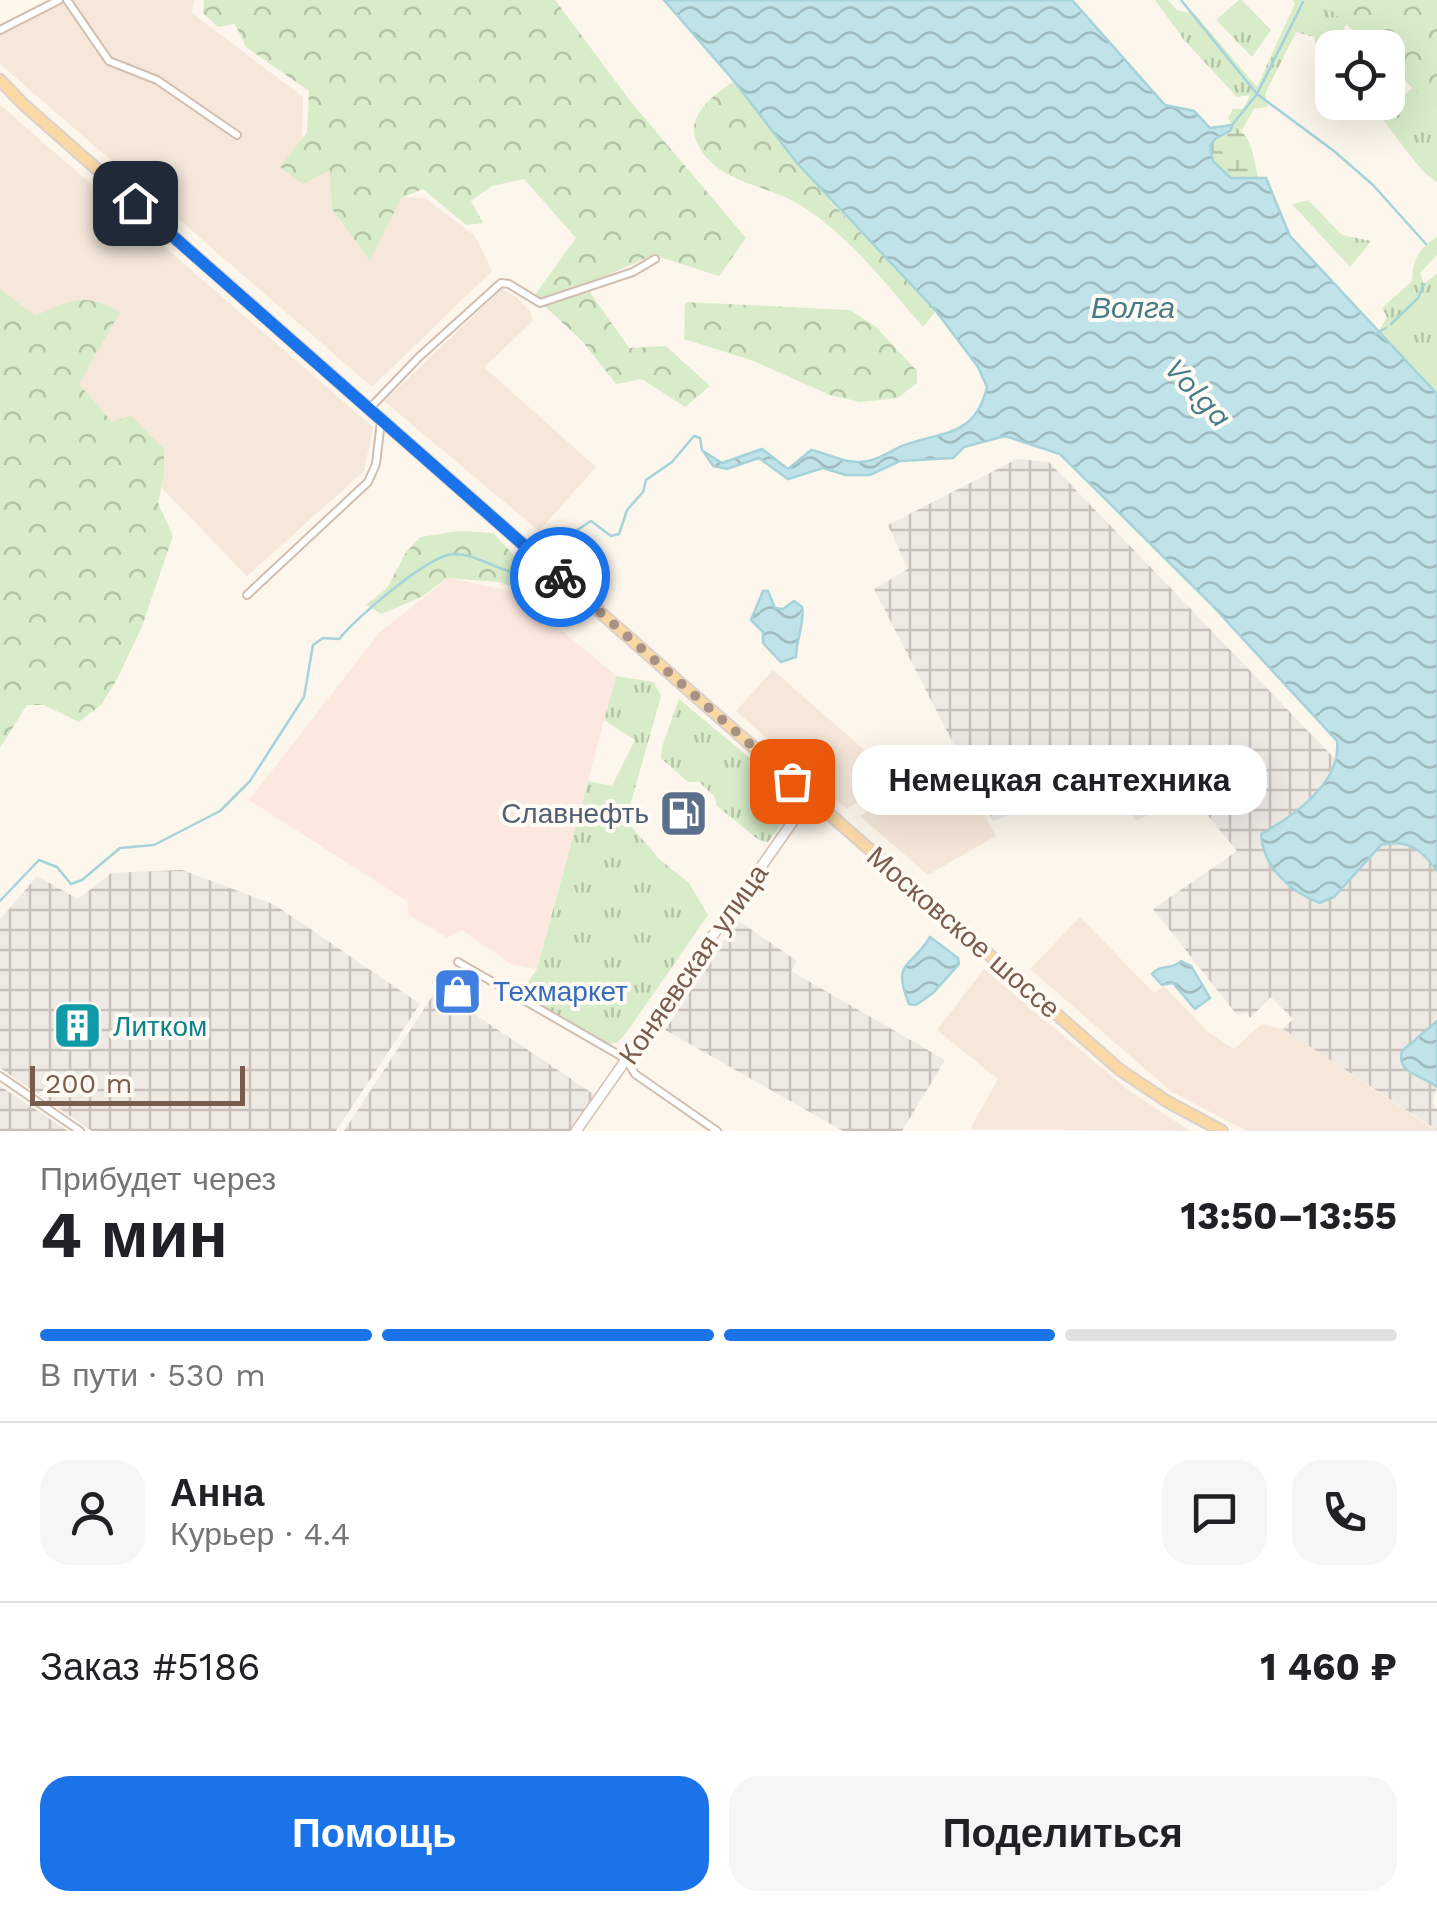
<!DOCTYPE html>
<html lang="ru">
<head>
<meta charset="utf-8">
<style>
  body { margin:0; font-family:"Work Sans",sans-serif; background:#f6f6f6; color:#202124; height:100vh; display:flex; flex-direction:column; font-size:38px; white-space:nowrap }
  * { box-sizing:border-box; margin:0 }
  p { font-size:32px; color:#757577 }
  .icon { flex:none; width:55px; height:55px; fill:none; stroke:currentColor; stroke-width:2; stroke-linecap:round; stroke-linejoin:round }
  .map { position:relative; height:1131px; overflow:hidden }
  .side { display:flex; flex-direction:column; background:#fff; flex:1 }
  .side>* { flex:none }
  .tools { position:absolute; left:1315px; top:30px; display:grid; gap:20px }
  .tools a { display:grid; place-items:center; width:90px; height:90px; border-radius:20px; background:#fff; box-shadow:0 10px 40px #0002; font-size:50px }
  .scale { position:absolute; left:30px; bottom:25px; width:215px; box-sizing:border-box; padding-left:10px; border:5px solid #7a5c4d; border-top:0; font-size:28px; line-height:35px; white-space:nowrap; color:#7a5c4d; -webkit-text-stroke:8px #fffaf3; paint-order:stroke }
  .pin { position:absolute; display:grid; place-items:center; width:85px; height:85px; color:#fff; margin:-42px; border-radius:20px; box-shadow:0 5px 15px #0006 }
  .courier { position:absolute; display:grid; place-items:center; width:100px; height:100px; margin:-50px; border:8px solid #1a73e8; border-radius:50%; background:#fff; color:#222; box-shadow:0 2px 12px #0007 }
  .bubble { position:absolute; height:70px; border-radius:30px; background:#fff; box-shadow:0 10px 40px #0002; font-size:32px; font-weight:700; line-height:70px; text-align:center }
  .summary em { font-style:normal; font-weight:700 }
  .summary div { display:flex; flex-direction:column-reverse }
  .summary { display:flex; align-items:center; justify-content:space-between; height:170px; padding:0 40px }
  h1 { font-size:65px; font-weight:700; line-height:75px }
  .bar { display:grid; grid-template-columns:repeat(4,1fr); gap:15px 10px; align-content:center; height:120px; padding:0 40px }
  .bar i { height:12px; border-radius:8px; background:#e0e0e0 }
  .bar .active { background:#1a73e8 }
  .bar p { grid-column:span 4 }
  .line { display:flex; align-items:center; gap:25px; padding:0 40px; border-top:2px solid #e0e0e0 }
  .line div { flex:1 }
  .round { display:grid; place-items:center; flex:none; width:105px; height:105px; border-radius:30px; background:#f6f6f6 }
  .primary-button { display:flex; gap:20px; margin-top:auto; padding:20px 40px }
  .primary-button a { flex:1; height:115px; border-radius:30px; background:#1a73e8; color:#fff; font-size:40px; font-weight:700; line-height:115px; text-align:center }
  .primary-button a+a { background:#f6f6f6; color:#202124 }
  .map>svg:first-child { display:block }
  .residential { fill:#f5e8da }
  .commercial { fill:#fde8e0 }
  .industrial { fill:url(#industrial-grid) }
  .grass { fill:url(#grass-tufts) }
  .forest { fill:url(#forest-crowns) }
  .wetland { fill:url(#wetland-marsh) }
  .water { fill:url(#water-waves); stroke:#a5d3da; stroke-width:2.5 }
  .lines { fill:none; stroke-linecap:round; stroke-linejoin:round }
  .stream { stroke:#a5d3da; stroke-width:2.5 }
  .street-casing { stroke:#d1beb0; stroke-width:10 }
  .secondary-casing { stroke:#d6c0b0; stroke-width:12 }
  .primary-casing { stroke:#dad1cd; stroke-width:14 }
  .street { stroke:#fff; stroke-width:6 }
  .secondary { stroke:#fff; stroke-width:9 }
  .primary { stroke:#fbd9a5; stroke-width:10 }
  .done { stroke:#a89285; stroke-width:10; stroke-dasharray:0 18 }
  .route { stroke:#1a73e8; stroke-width:12 }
  .labels { text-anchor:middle; stroke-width:8; stroke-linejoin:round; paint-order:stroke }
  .service-label { font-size:28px; fill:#4e5e75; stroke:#fffaf3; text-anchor:end }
  .street-label { font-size:28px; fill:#7a5c4d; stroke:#fffaf3 }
  .shop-label { font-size:28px; fill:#366cbe; stroke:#fffaf3; text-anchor:start }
  .culture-label { font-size:28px; fill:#0d838f; stroke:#fffaf3; text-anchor:start }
  .water-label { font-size:30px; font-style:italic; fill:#437c86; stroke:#fffaf3 }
</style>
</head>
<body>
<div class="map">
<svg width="1437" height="1131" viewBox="0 0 1437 1131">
  <defs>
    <pattern id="industrial-grid" width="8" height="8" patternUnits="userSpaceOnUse" patternTransform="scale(2.5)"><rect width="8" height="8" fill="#efe9e4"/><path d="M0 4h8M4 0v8" fill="none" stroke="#c7c0bb"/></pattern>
    <pattern id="grass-tufts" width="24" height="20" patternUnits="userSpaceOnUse" patternTransform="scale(2.5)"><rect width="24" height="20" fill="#d8ecc9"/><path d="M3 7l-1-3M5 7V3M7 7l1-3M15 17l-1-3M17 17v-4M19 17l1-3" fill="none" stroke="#b4c2a5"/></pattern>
    <pattern id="forest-crowns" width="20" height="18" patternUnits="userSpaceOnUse" patternTransform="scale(2.5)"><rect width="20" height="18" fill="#d8ecc9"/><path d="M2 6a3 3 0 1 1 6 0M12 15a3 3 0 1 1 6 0" fill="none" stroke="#b4c2a5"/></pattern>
    <pattern id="wetland-marsh" width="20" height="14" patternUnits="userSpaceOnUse" patternTransform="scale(2.5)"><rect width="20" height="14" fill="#d8ecc9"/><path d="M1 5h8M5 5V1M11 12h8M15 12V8" fill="none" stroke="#b4c2a5"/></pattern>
    <pattern id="water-waves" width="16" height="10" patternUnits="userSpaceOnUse" patternTransform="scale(2.5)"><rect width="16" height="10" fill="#bfe3e8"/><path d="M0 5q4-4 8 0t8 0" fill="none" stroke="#a0bbbe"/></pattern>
  </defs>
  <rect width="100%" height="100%" fill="#fdf6ec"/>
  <path class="residential" d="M 52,0 L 194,0 L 192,13 L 303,97 L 302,141 L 356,196 L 425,198 L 475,236 L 492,271 L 372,387 L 0,64 L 0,28 Z
    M 0,105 L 373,427 L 364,471 L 247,576 L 0,321 Z
    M 502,289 L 515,296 L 530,311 L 533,321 L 484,367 L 596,467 L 539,531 L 384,401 Z
    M 773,670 L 895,777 L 847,809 L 736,711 Z
    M 954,759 L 996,836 L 928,875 L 860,816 Z
    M 1080,917 L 1154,993 L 1164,986 L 1207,1031 L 1234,1049 L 1262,1024 L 1283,1029 L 1437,1131 L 1247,1131 L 1172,1092 L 1030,969 Z
    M 984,969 L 1127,1089 L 1190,1131 L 970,1129 L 998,1079 L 937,1030 Z"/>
  <path class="commercial" d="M 448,578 L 516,592 L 616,676 L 537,969 L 511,964 L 462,930 L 447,938 L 409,915 L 407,901 L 249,800 L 380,632 Z"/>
  <path class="industrial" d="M 1017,459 L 1049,462 L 1336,760 L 1320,789 L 1274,829 L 1262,844 L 1272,866 L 1287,884 L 1314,900 L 1328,901 L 1376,848 L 1390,843 L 1406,843 L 1416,847 L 1437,871 L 1437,1021 L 1402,1051 L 1400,1057 L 1409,1073 L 1426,1078 L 1437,1087 L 1432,1102 L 1437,1109 L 1437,1130 L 1283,1029 L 1293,1019 L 1271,997 L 1250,1018 L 1247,1013 L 1237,1015 L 1153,909 L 1237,851 L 1191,795 L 1136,821 L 1107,777 L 993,821 L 874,589 L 908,569 L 888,525 Z
    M 182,870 L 275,905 L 420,1004 L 336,1131 L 92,1131 L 0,1068 L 0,920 L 37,876 L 78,899 L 111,873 Z
    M 737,920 L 797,961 L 791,971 L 945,1060 L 902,1131 L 843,1131 L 665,1030 Z
    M 437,989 L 595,1095 L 572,1131 L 344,1131 Z
    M 0,1086 L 68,1131 L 0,1131 Z"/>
  <path class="grass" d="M 1155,0 L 1168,0 L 1177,10 L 1195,14 L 1257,87 L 1295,3 L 1292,0 L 1321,0 L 1346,24 L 1329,62 L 1320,67 L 1314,37 L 1296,32 L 1265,94 L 1268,107 L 1254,109 L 1242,130 L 1232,125 L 1228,118 L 1233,109 L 1243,109 L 1250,95 L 1237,97 L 1184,40 Z
    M 1239,0 L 1242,0 L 1271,30 L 1252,57 L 1216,20 Z
    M 1413,88 L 1437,112 L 1437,182 C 1419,174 1388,122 1369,104 L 1396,111 L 1395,101 Z
    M 1308,200 L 1342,235 L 1371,241 L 1350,267 L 1292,204 Z
    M 1437,237 L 1437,255 L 1420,273 L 1424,284 L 1437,273 L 1437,394 L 1378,333 L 1387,317 L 1382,308 L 1412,281 C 1413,259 1418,249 1437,237 Z
    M 616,676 L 654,682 L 661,696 L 626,820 L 659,859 L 689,883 L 708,915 L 627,1032 L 617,1043 L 606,1044 L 520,993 L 537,969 L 588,781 L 612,786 L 635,740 L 604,720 Z
    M 679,699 L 787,789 L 784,820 L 768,842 L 759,840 L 717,806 L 714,796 L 699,782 L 688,782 L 661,758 L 662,747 Z"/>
  <path class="forest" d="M 204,0 L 555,0 L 631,102 L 746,238 L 719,276 L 653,255 L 585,285 L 629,348 L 666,346 L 710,386 L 685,407 L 642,379 L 616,384 L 582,341 L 534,296 L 576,238 L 524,179 L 492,186 L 471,201 L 483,223 L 466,225 L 423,189 L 401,198 L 370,261 L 332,209 L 330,170 L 303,184 L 280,167 L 307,132 L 309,91 L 246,47 L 235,24 L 218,27 L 203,13 Z
    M 1321,0 L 1437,0 L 1437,112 L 1388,64 L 1388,48 L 1370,47 Z
    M 734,81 L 831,202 L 936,311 L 923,327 C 885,283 847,233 797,203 C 763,183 713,183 696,140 C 686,115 716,93 734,81 Z
    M 0,289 L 35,316 C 72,299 83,292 120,312 L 79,384 L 112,422 L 131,416 L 164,449 L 164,474 L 158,503 L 173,536 L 141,629 L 116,681 L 101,705 L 79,722 L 44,705 L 27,705 L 0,748 Z
    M 685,302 L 850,310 L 875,326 L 917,371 L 917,383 L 898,398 L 860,402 L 830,395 L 751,360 L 684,339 Z
    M 459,531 L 493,533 L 543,586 L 540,596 L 499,582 L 447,578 L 423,596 L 382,614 L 366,605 L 387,588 L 405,554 L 420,537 Z"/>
  <path class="wetland" d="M 1232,125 C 1253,135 1253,157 1258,177 L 1231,178 L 1213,161 L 1210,146 L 1215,139 L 1231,130 Z"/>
  <path class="water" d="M 664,0 L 1072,0 L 1165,105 L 1194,111 L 1210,128 L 1232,125 L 1231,130 L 1215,139 L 1210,146 L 1213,161 L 1231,178 L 1266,178 L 1290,236 L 1437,394 L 1437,871 C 1421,849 1409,839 1381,845 L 1334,897 L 1320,903 C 1290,892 1263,867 1261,834 C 1292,817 1342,783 1337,741 L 1211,604 L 1060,454 L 1005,436 L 964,447 L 953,458 L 900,461 L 870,475 L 846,475 L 823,468 L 788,479 L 759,458 L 727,469 L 713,466 L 703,451 L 722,463 L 762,449 L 788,469 L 811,450 C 827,453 841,462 857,462 C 874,463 888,452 902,446 C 939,431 975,439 987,387 L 978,367 L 936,311 L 797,163 L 734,81 Z
    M 763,591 L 768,591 L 775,608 L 783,609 L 794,601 L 802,607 C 805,623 796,640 796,657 L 781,662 L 763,643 L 763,632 L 751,620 Z
    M 930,937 L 958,958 L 959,964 L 933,993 L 916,1005 L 909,1004 C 891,960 912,968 930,937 Z
    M 1181,961 L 1191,966 L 1210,998 L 1195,1009 L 1173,983 L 1162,985 L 1152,974 C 1160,964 1173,970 1181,961 Z
    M 1437,1021 L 1437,1087 C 1422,1075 1396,1074 1402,1051 Z"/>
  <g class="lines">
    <path class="stream" d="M 1181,0 L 1257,94 L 1334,151 L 1373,185 L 1426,244
      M 0,26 L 52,0
      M 1232,125 L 1257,94 L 1303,2
      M 1391,324 L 1418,298 L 1424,284
      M 1375,334 L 1386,328
      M 549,565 L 574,532 L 591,521 L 611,536 L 619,534 L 627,510 L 643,492 L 646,480 L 672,462 L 694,436 L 700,438 L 702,450
      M 0,901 L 39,860 L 57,867 L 71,884 L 82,880 L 120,848 L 154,845 L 220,811 L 250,781 L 304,697 L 313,645 L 323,638 L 339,639 C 356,618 427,556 453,554 C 484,553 508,584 543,570"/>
    <defs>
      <path id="street" d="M 67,0 L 109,61 L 157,80 L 237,135
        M 0,30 L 59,0
        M 370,408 L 419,357 L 501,283 L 509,284 L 540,303 L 633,272 L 655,259
        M 247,595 L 368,482 L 376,464 L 381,421
        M 458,962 L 626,1059 L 635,1074 L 717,1131
        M 0,1076 L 80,1131"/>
      <path id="secondary" d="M 576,1131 L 810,797"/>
      <path id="primary" d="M 0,80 L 23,104 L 1120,1070 L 1168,1102 L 1222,1131"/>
    </defs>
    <use href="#street" class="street-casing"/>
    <use href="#secondary" class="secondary-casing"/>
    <use href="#primary" class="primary-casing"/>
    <use href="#street" class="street"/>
    <use href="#secondary" class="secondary"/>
    <use href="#primary" class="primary"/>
  </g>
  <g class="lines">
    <path class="done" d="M 560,577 L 792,781"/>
    <path class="route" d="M 135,203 L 560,577"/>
  </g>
  <defs>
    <symbol id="fuel-square" viewBox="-11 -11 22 22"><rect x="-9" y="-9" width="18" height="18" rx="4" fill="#5c6f8a" stroke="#fffaf3"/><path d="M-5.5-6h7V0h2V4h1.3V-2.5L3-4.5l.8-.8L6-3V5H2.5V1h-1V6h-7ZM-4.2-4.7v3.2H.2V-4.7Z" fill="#fff"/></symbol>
    <symbol id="shop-square" viewBox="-11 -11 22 22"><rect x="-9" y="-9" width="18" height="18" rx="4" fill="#3f7fe0" stroke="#fffaf3"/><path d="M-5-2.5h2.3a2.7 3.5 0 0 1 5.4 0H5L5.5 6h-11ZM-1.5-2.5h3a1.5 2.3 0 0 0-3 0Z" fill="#fff"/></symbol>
    <symbol id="building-square" viewBox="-11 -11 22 22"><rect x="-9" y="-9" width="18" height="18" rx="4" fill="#0f9aa8" stroke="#fffaf3"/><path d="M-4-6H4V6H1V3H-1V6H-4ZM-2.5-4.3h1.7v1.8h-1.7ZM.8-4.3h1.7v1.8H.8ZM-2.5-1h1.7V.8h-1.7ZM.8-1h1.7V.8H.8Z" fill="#fff"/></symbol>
  </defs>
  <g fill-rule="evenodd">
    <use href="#fuel-square" x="656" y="786" width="55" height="55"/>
    <use href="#shop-square" x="430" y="964" width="55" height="55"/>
    <use href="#building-square" x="50" y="998" width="55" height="55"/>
  </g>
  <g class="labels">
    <g class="service-label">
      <text x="649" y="823">Славнефть</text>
    </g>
    <g class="street-label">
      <text transform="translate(964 932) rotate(41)" y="10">Московское шоссе</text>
      <text transform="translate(693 964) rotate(-55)" y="10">Коняевская улица</text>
    </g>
    <g class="shop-label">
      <text x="493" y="1001">Техмаркет</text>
    </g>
    <g class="culture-label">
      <text x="113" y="1036">Литком</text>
    </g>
    <g class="water-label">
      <text x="1133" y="318">Волга</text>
      <text transform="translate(1198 393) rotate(47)" y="10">Volga</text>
    </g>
  </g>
</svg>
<div class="tools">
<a><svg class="icon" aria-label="locate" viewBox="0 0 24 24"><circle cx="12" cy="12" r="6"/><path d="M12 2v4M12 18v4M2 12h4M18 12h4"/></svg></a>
</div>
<div class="scale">200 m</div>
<div class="pin" style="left:792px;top:781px;background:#ea580c"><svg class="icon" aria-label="bag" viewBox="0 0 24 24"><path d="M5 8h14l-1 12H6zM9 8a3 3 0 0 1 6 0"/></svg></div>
<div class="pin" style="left:135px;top:203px;background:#1f2937"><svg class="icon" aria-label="home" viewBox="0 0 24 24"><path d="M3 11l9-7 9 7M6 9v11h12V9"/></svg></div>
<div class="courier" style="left:560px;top:577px"><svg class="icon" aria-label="bike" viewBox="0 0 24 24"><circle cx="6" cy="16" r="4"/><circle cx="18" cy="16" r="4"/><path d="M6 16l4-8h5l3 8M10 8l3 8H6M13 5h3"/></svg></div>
<div class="bubble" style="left:852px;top:745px;width:415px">Немецкая сантехника</div>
</div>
<section class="side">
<div class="summary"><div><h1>4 мин</h1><p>Прибудет через</p></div><em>13:50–13:55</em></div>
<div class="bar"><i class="active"></i><i class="active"></i><i class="active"></i><i></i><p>В пути · 530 m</p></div>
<div class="line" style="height:180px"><a class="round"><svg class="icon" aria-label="person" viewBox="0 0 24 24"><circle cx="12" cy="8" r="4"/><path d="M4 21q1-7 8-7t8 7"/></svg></a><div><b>Анна</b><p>Курьер · 4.4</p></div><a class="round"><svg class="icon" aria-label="chat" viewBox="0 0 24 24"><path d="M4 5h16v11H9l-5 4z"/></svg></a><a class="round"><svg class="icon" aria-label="phone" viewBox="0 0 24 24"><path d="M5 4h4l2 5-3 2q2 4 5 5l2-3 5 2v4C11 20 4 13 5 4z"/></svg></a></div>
<div class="line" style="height:130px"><div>Заказ #5186</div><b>1 460 ₽</b></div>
<div class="primary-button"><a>Помощь</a><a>Поделиться</a></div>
</section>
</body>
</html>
